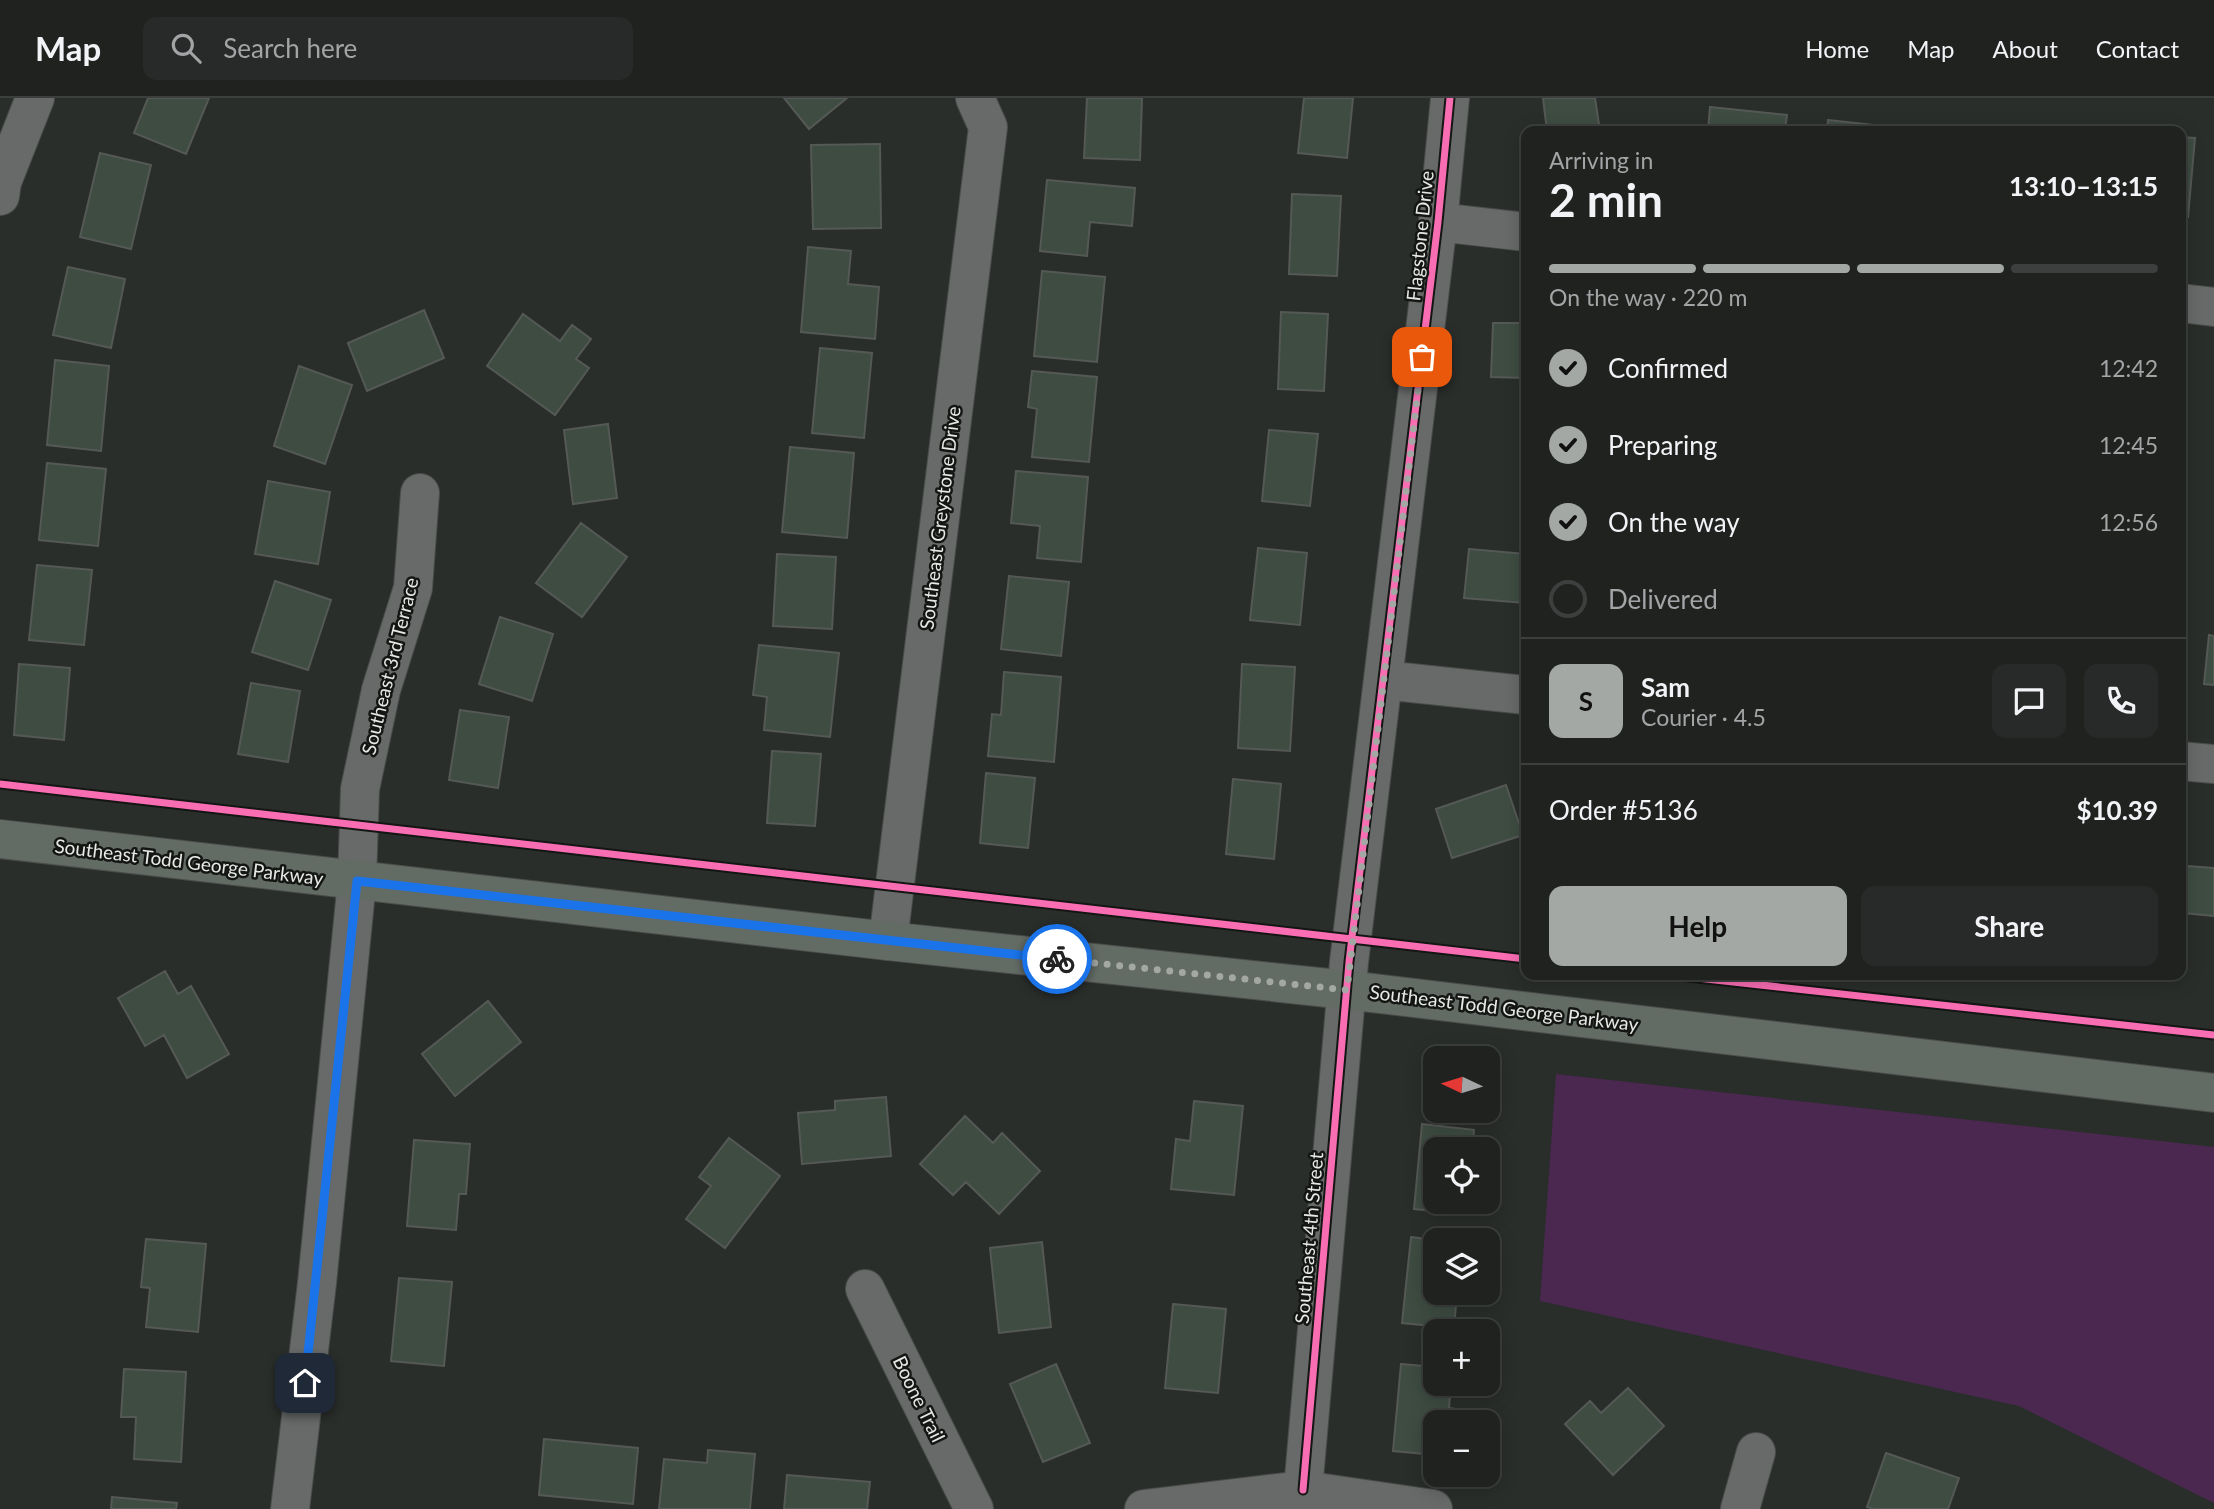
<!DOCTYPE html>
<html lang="en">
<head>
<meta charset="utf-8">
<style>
  body { margin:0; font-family:Lato,sans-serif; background:#282a29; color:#f1f3f6; height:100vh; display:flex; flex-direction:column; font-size:26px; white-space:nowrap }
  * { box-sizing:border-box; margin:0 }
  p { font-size:23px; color:#a2a4a5 }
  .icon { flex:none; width:38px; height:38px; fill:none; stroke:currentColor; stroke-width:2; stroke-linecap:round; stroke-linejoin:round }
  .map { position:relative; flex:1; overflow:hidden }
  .side { position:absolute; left:1521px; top:28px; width:665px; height:854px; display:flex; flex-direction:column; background:#202220; border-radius:14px; box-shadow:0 4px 18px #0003,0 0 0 2px #3d3f3e }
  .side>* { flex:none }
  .needle { width:46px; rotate:274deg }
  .buttons { position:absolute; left:1423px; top:948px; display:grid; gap:14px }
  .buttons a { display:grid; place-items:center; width:77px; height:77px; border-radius:14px; background:#202220; box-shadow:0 4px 18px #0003,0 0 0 2px #3d3f3e; font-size:35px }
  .pin { position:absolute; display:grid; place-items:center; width:60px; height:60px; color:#fff; margin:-30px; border-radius:14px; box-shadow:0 4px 10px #0006 }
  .courier { position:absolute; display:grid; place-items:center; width:70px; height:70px; margin:-35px; border:5px solid #1a73e8; border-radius:50%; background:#fff; color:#222; box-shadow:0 2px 9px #0007 }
  .summary em { font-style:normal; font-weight:700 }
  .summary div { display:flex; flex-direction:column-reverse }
  .summary { display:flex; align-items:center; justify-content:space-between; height:119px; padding:0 28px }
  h1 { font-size:46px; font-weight:700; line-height:52px }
  .bar { display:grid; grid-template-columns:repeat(4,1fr); gap:10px 7px; align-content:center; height:84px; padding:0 28px }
  .bar i { height:9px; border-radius:5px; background:#3d3f3e }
  .bar .active { background:#a4a8a5 }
  .bar p { grid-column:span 4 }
  .line { display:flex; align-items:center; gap:18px; padding:0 28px; border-top:2px solid #3d3f3e }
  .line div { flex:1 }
  .round { display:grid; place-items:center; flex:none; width:74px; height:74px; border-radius:14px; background:#282a29 }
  ol { padding:0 28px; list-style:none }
  li { display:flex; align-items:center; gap:21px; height:77px }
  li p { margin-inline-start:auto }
  li .icon { padding:7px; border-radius:50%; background:#a4a8a5; color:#111; stroke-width:4 }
  li:last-child { color:#a2a4a5 }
  li i { width:38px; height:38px; border:4px solid #3d3f3e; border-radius:50% }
  .action { display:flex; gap:14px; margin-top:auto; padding:14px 28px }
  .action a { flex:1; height:80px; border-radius:14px; background:#a4a8a5; color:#111; font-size:28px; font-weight:700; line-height:80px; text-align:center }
  .action a+a { background:#282a29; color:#f1f3f6 }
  header { display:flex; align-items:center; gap:42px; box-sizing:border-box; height:98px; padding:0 35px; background:#202220; border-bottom:2px solid #3d3f3e }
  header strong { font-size:33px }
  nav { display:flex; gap:38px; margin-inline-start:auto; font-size:24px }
  .search { width:490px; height:63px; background:#282a29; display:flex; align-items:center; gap:18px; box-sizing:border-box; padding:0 24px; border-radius:14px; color:#a2a4a5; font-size:26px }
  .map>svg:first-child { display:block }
  .green { fill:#4a2850 }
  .building { fill:#3e4c42; stroke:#555956; stroke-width:2 }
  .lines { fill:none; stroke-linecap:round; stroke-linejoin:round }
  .minor-casing { stroke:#4a4c4a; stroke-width:40 }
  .major-casing { stroke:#4a4c4a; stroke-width:40 }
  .minor { stroke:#676a68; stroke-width:38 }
  .major { stroke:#636b65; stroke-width:38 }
  .cycleway-casing { stroke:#141614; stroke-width:11 }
  .cycleway { stroke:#f96db3; stroke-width:7 }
  .done { stroke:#a4a8a5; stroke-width:7; stroke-dasharray:0 12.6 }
  .route { stroke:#1a73e8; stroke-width:9 }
  .labels { text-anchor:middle; stroke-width:5; stroke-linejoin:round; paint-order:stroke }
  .street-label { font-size:19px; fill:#e6e9e6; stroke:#141614 }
</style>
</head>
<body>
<header>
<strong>Map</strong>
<div class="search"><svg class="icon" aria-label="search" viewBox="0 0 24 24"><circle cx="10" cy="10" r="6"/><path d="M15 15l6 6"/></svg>Search here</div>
<nav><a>Home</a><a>Map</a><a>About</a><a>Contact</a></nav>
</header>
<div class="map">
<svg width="2214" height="1411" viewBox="0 0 2214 1411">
  <rect width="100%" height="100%" fill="#2a2e2b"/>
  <path class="green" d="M 1556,976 L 2214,1049 L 2214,1405 L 2019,1308 L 1540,1203 Z"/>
  <path class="building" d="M 148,0 L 209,0 L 186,56 L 134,35 Z
    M 784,0 L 847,0 L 809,31 Z
    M 1087,0 L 1142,0 L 1140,62 L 1084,60 Z
    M 1304,0 L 1353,0 L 1347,60 L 1298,55 Z
    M 1543,0 L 1595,0 L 1600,33 L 1547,33 Z
    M 1710,9 L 1787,17 L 1785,33 L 1708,33 Z
    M 1828,22 L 1901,30 L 1901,33 L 1827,33 Z
    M 2180,39 L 2195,40 L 2188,119 L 2180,118 Z
    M 880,46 L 881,130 L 813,131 L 811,47 Z
    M 100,55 L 151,67 L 131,151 L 80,139 Z
    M 1047,82 L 1135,90 L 1132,128 L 1090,124 L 1087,158 L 1040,153 Z
    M 1292,96 L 1341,98 L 1337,178 L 1289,176 Z
    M 808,149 L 851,153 L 848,186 L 879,189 L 875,241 L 801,234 Z
    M 68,169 L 125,181 L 111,250 L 53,237 Z
    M 1042,173 L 1105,179 L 1097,264 L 1034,258 Z
    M 424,212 L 444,260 L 367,293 L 348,245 Z
    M 1281,214 L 1328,216 L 1324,293 L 1278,291 Z
    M 523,216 L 560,243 L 572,227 L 591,241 L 576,261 L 589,270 L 555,317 L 487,268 Z
    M 1493,225 L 1526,225 L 1526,280 L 1491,279 Z
    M 820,250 L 872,255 L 864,340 L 812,335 Z
    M 55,262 L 109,268 L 101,353 L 47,347 Z
    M 299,268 L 352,287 L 325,366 L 274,348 Z
    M 1032,273 L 1097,279 L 1089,364 L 1032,359 L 1037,311 L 1028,309 Z
    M 608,326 L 617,400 L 573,406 L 564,332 Z
    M 1269,332 L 1318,336 L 1310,408 L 1262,403 Z
    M 790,349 L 854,355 L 847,440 L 782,434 Z
    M 47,365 L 106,371 L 98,448 L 39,442 Z
    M 1016,373 L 1088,379 L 1081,464 L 1037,460 L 1040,428 L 1011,425 Z
    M 268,383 L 330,394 L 318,466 L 255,456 Z
    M 581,425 L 627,459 L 582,519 L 536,485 Z
    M 1258,450 L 1307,455 L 1300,527 L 1250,522 Z
    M 1469,451 L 1526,456 L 1526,505 L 1464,500 Z
    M 777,456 L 836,459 L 832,531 L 773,528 Z
    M 37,467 L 92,472 L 84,547 L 29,542 Z
    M 1009,478 L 1069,484 L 1061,558 L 1001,551 Z
    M 275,483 L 331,502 L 308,572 L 252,554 Z
    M 500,519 L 553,536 L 532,603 L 479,586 Z
    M 2209,537 L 2214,538 L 2214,587 L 2204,586 Z
    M 759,547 L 839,555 L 830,639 L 764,632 L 767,599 L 753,597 Z
    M 19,566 L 70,570 L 64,642 L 14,637 Z
    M 1242,566 L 1295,569 L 1290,653 L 1238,650 Z
    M 1004,574 L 1061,579 L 1054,664 L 988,658 L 992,616 L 1001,617 Z
    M 251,585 L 300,593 L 288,664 L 238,656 Z
    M 460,612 L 509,619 L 498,690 L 449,682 Z
    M 772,653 L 821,656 L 815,728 L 767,725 Z
    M 986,675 L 1035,680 L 1028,750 L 980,745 Z
    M 1233,681 L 1281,686 L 1274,761 L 1226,756 Z
    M 1506,687 L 1523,737 L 1452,760 L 1436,711 Z
    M 2187,768 L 2214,770 L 2214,818 L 2183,815 Z
    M 165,873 L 178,896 L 191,888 L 229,956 L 187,980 L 164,937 L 145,948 L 118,900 Z
    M 488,903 L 521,944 L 455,998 L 422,956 Z
    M 886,999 L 891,1058 L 802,1066 L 798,1015 L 835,1012 L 835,1003 Z
    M 1194,1003 L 1243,1008 L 1234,1097 L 1171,1091 L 1176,1041 L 1190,1043 Z
    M 965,1018 L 993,1045 L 1002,1035 L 1040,1073 L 999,1116 L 966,1084 L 953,1097 L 920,1066 Z
    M 1422,1026 L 1474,1032 L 1472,1052 L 1435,1052 L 1435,1104 L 1467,1104 L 1466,1116 L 1414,1111 Z
    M 729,1040 L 780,1078 L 725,1150 L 686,1121 L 711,1088 L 699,1079 Z
    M 414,1042 L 470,1046 L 466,1096 L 459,1096 L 456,1132 L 407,1128 Z
    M 1411,1139 L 1443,1143 L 1435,1143 L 1435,1195 L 1457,1195 L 1454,1230 L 1402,1225 Z
    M 146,1141 L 206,1146 L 198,1234 L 146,1229 L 150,1190 L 141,1189 Z
    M 1042,1144 L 1051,1229 L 999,1235 L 990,1150 Z
    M 399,1180 L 452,1184 L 444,1268 L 391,1263 Z
    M 1173,1206 L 1226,1211 L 1218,1295 L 1165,1290 Z
    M 1056,1266 L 1090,1345 L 1043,1364 L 1010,1286 Z
    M 1401,1266 L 1435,1269 L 1435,1286 L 1451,1286 L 1449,1310 L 1456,1311 L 1455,1325 L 1435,1325 L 1435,1357 L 1393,1353 Z
    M 124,1271 L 186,1274 L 181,1364 L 134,1361 L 136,1319 L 121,1319 Z
    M 1628,1290 L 1664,1328 L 1613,1377 L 1565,1326 L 1590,1303 L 1601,1315 Z
    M 544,1341 L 638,1350 L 633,1406 L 539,1397 Z
    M 708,1352 L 755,1356 L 750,1411 L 659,1411 L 664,1361 L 707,1365 Z
    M 1886,1355 L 1959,1380 L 1948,1411 L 1874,1411 L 1867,1409 Z
    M 787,1377 L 870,1384 L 867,1411 L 784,1411 Z
    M 112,1399 L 177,1405 L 176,1411 L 111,1411 Z"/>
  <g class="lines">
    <defs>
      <path id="minor" d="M 0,98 L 2,84 L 35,0
        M 1438,124 L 1526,134
        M 2180,205 L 2214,209
        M 1383,582 L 1526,597
        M 2180,663 L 2214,666
        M 888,843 L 988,29 L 975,0
        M 865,1191 L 974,1411
        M 1303,1392 L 1349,864 L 1438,124 L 1450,0
        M 290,1411 L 317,1185 L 357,783 L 360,691 L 381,592 L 413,490 L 420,395
        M 1144,1411 L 1303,1392 L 1433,1411
        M 1740,1411 L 1756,1354"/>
      <path id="major" d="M 0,741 L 888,843 L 1347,892 L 2214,995"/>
    </defs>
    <use href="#minor" class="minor-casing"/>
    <use href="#major" class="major-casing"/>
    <use href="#minor" class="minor"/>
    <use href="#major" class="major"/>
    <defs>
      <path id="cycleway" d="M 0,686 L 1526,861
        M 1670,877 L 2214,937
        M 1303,1392 L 1349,864 L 1438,124 L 1450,0"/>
    </defs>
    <use href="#cycleway" class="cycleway-casing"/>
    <use href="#cycleway" class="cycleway"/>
  </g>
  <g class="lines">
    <path class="done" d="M 1057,861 L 1347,892 L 1422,259"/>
    <path class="route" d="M 305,1285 L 357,783 L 1057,861"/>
  </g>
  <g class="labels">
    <g class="street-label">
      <text transform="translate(1420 138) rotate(-84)" y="7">Flagstone Drive</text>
      <text transform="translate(940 420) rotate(-83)" y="7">Southeast Greystone Drive</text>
      <text transform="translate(390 568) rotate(-76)" y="7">Southeast 3rd Terrace</text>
      <text transform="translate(189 764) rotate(7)" y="7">Southeast Todd George Parkway</text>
      <text transform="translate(1504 910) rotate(7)" y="7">Southeast Todd George Parkway</text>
      <text transform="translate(1309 1140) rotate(-85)" y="7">Southeast 4th Street</text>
      <text transform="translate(919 1301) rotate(64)" y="7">Boone Trail</text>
    </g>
  </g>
</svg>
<div class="buttons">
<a><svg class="needle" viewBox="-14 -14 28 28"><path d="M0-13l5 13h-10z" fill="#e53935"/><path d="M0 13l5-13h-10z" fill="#a2a4a5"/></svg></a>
<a><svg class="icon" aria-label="locate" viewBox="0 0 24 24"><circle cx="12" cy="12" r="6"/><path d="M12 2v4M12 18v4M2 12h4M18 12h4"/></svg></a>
<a><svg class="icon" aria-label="layers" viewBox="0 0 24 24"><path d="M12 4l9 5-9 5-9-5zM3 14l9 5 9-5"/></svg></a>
<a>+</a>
<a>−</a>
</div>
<div class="pin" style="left:1422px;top:259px;background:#ea580c"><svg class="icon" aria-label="bag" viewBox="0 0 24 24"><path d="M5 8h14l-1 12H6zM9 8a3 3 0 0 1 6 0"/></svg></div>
<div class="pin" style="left:305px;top:1285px;background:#1f2937"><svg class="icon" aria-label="home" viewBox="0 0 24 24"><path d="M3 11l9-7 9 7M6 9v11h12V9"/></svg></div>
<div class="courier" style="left:1057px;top:861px"><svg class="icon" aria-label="bike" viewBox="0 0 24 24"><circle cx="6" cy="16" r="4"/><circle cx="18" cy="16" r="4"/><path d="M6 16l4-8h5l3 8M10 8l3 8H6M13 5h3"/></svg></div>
<section class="side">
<div class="summary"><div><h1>2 min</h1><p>Arriving in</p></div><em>13:10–13:15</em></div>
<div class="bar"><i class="active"></i><i class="active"></i><i class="active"></i><i></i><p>On the way · 220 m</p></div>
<ol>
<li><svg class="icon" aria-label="check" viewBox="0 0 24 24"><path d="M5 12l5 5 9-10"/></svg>Confirmed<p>12:42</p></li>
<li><svg class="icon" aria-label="check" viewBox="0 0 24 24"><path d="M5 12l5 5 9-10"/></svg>Preparing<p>12:45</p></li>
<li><svg class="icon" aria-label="check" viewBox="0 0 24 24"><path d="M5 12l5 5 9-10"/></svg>On the way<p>12:56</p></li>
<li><i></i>Delivered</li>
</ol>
<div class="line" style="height:126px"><b class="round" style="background:#a4a8a5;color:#111">S</b><div><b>Sam</b><p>Courier · 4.5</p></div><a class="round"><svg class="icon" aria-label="chat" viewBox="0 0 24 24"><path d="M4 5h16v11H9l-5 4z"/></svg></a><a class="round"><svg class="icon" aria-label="phone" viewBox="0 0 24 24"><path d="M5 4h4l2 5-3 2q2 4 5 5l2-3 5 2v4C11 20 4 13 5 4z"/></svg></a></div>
<div class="line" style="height:91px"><div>Order #5136</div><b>$10.39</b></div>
<div class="action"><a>Help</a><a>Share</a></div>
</section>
</div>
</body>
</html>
